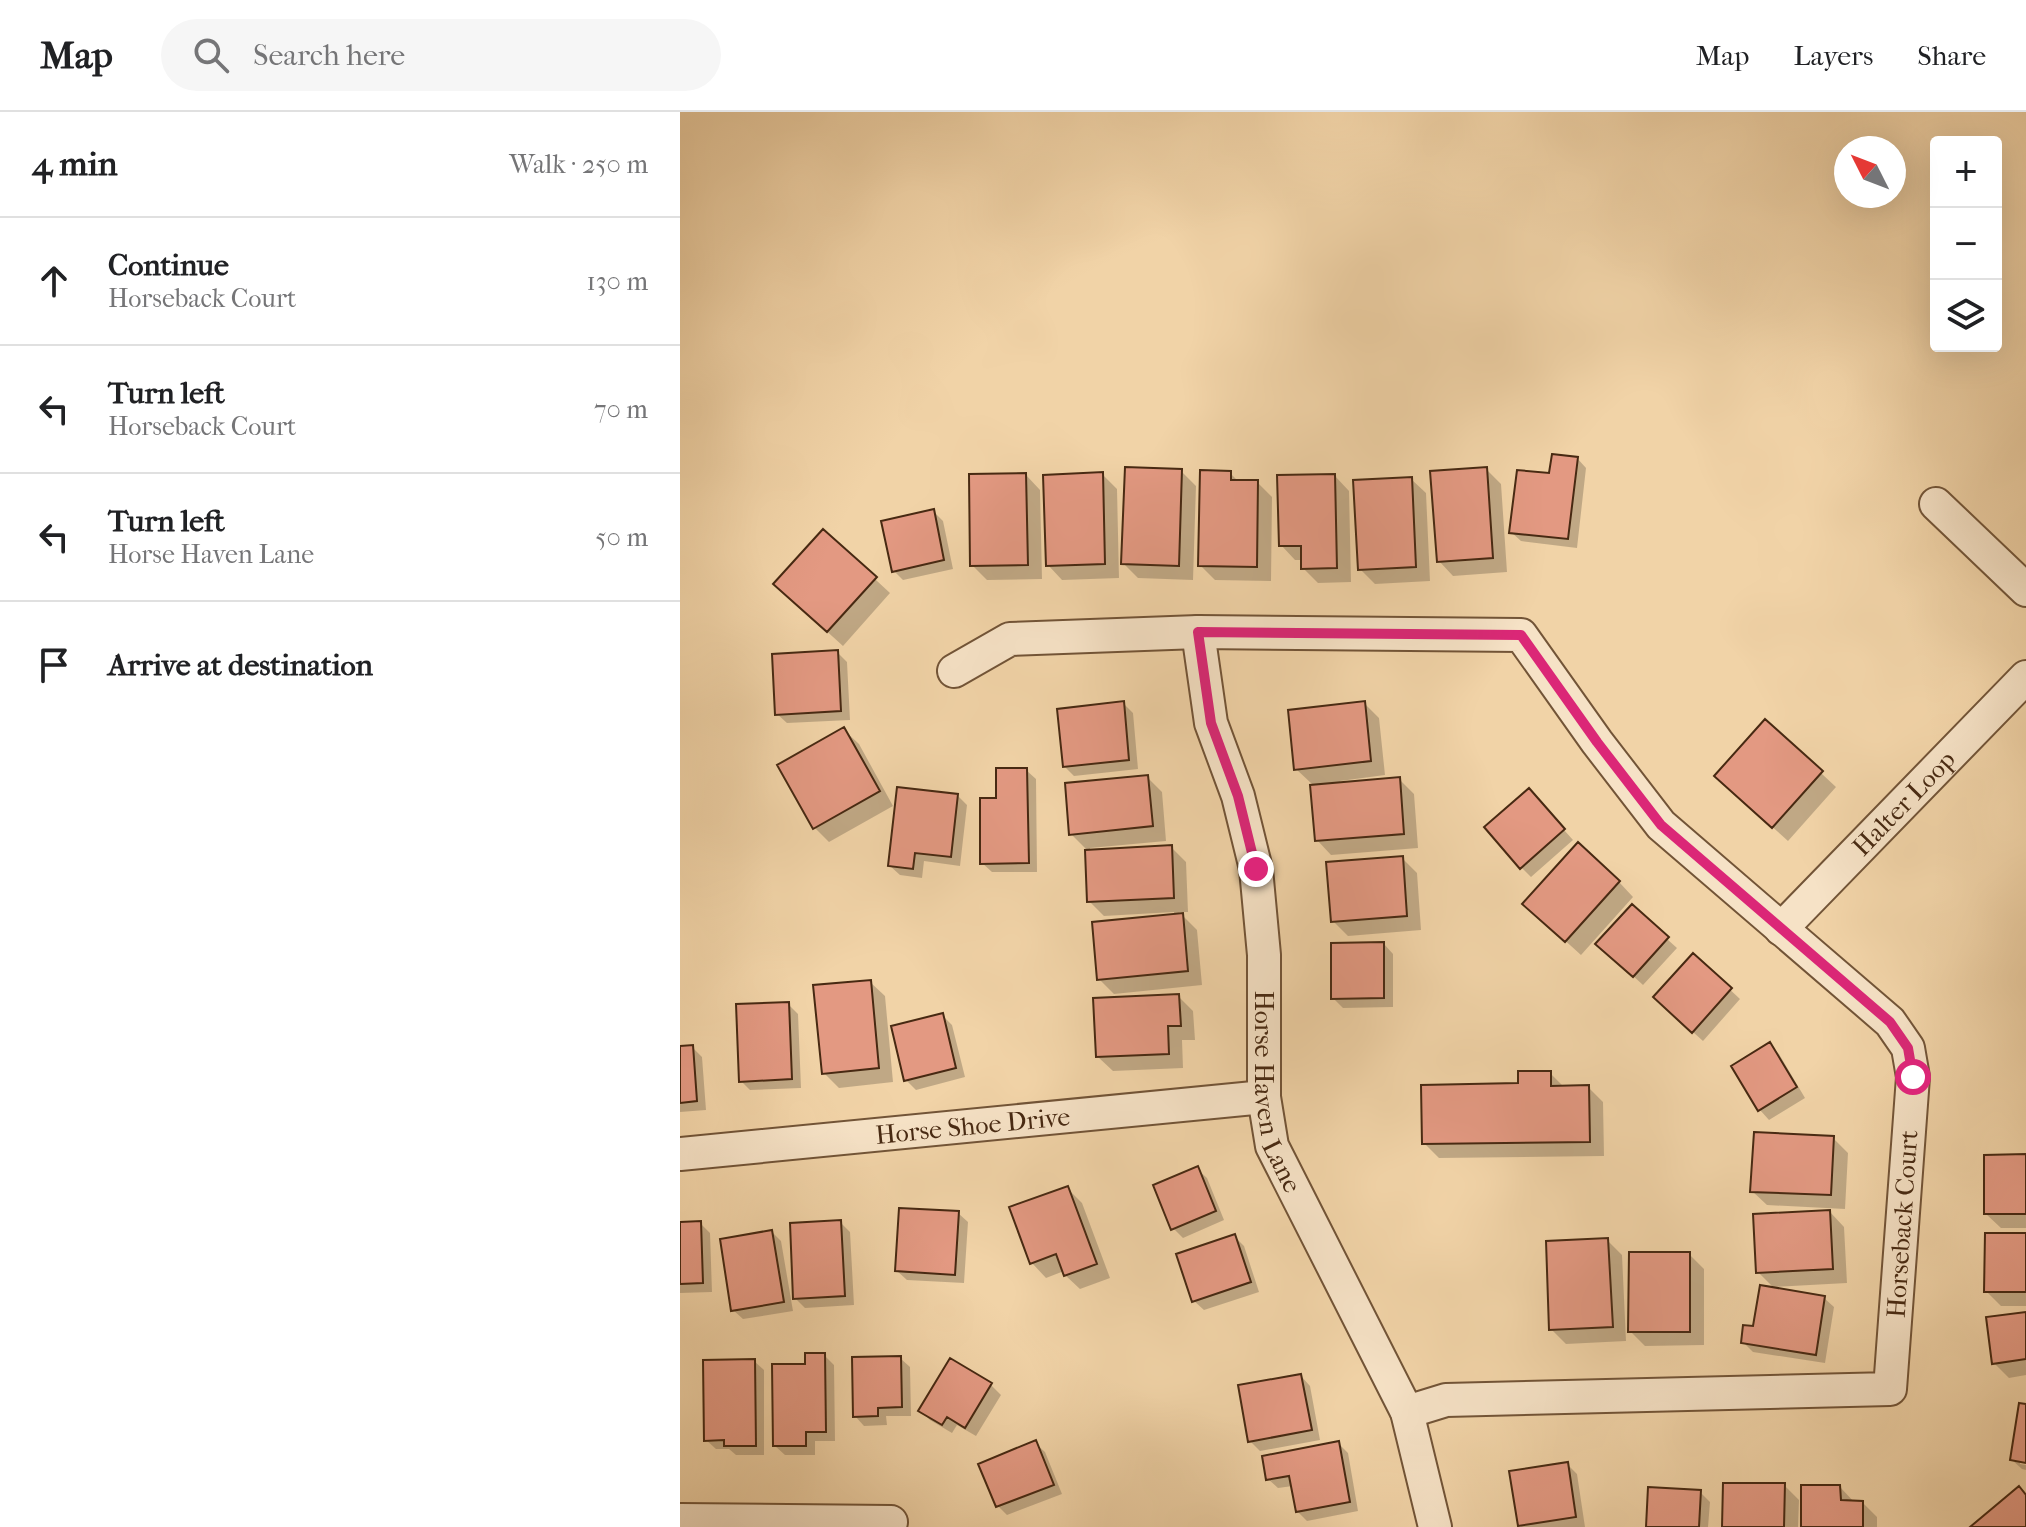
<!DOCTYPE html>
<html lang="en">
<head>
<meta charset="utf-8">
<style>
  :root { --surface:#fff; --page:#f6f6f6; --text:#202124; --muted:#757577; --line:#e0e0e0 }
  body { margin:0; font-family:"IM FELL French Canon",serif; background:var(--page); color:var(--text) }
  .controls { position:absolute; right:24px; top:24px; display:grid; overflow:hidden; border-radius:8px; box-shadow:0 8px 32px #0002 }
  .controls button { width:72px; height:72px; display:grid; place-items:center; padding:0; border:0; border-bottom:2px solid var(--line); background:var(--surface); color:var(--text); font:40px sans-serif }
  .compass { position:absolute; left:1154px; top:24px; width:72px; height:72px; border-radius:50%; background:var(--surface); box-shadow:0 8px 32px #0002; rotate:312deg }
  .stop { position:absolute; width:24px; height:24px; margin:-18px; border:6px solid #db2777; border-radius:50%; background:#fff }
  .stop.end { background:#db2777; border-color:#fff; box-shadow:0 2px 8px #0008 }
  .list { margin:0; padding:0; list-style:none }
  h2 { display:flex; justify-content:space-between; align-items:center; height:104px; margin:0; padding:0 32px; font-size:34px }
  h2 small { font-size:26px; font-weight:400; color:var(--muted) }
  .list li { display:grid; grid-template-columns:52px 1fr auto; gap:24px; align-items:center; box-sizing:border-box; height:128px; padding:0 32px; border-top:2px solid var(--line) }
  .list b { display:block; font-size:30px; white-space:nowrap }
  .list p { margin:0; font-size:26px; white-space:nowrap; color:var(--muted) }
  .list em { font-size:26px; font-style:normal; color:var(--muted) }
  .icon { flex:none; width:44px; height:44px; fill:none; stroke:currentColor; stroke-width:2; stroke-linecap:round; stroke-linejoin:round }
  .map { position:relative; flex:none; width:1346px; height:1415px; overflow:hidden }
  header { display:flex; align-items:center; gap:48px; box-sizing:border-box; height:112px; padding:0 40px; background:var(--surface); border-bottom:2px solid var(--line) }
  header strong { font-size:38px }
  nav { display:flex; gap:44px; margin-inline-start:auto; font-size:28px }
  .search { width:560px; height:72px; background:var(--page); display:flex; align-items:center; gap:20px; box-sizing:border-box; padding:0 28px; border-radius:44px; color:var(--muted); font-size:30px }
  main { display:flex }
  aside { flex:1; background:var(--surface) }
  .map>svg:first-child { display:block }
</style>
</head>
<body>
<header>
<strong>Map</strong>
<div class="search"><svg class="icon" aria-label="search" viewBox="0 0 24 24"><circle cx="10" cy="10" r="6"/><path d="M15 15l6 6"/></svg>Search here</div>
<nav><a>Map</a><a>Layers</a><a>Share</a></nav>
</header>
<main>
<aside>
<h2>4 min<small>Walk · 250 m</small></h2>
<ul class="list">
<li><svg class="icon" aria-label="ahead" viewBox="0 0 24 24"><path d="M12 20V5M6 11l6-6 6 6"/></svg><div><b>Continue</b><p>Horseback Court</p></div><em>130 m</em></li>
<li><svg class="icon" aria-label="left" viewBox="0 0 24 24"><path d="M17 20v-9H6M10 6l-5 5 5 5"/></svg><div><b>Turn left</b><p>Horseback Court</p></div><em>70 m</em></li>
<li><svg class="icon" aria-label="left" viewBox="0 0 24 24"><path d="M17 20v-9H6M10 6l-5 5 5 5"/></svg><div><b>Turn left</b><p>Horse Haven Lane</p></div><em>50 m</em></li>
<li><svg class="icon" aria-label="arrive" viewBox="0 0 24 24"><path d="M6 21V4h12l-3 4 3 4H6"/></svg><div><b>Arrive at destination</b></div></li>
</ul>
</aside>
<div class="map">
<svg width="1346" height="1415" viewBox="0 0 1346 1415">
  <rect width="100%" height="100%" fill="#f1d3a7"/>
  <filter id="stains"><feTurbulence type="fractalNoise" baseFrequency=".0025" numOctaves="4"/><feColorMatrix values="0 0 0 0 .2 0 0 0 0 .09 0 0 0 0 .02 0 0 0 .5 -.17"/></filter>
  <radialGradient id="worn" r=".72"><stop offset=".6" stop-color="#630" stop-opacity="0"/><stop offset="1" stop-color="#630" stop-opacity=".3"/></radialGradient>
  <path fill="#0003" d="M897,346L906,356L897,436L841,429L831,420L871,363Z
    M806,357L821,372L827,460L773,464L759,449Z
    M501,359L516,374L513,468L458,466L443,451Z
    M550,361L559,370H577L592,385L591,469L535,468L520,453Z
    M422,362L437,377L439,466L382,468L368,453Z
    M346,363L360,378L362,467L307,468L292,453Z
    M655,364L669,379L671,470L638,471L623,456V448H615L601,433Z
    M731,367L746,381L750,469L695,472L680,457Z
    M253,399L263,409L273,457L223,468L214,459Z
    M143,419L210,481L163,534L110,486Z
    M157,540L167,550L170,608L107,611L97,602Z
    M443,591L453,601L458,657L394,664L384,654Z
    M684,591L699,606L705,663L660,669L661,672L719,667L734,682L738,736L651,743L637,728L632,672L616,657Z
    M1086,610L1156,675L1108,729L1052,679Z
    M164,618L179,632L213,694L149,730L135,716Z
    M346,658L356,667L357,760H312L302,751L318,688Z
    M467,665L482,680L486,729L410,736L411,740L491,735L506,750L508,800H499L517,818L522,873L434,882L419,867L494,804V800L424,804L409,789L407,738L391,722Z
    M277,683L287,693L280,754L244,749L242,766L220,763L210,754Z
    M858,689L893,728L851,765L841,755Z
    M722,746L737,761L741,818L668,824L653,809Z
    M939,770L953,785L901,843L860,806Z
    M987,827L997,836L963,873L928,841Z
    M704,832L713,842V895L663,896L653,886Z
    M1013,843L1060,887L1023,929L985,895Z
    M190,870L205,884L213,970L159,976L144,961Z
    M498,884L513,899L515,928H502L503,956L433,959L418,945Z
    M108,892L118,902L121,976L70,978L61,969Z
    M262,903L272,913L285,965L236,978L226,968Z
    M1090,933L1099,942L1125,986L1089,1008L1080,998L1053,955Z
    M12,935L22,945L26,998L0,1000V936Z
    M870,961L885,976L908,975L923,990L924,1044L759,1046L744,1031Z
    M1153,1026L1168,1041L1165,1097L1087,1093L1072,1079Z
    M1346,1044V1116H1321L1306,1102Z
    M517,1057L527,1066L544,1108L503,1126L493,1116Z
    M387,1076L402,1091L430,1166L400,1177L385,1163L384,1159L366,1166L352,1151Z
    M1150,1100L1164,1115L1167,1171L1093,1175L1078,1160Z
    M278,1101L288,1110L284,1171L227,1168L217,1159Z
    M160,1110L170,1120L174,1193L125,1196L115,1186Z
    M20,1111L30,1121L32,1180L0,1181V1112Z
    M92,1120L101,1129L113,1199L63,1207L53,1198Z
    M1346,1123V1194H1321L1306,1179Z
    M555,1125L564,1134L579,1180L524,1198L514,1189Z
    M927,1128L942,1143L946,1229L886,1232L871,1217Z
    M1009,1142L1024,1157V1233L965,1234L950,1219Z
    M1144,1186L1154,1195L1145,1251L1073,1240L1063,1230Z
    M1346,1202V1263L1329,1266L1314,1251Z
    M144,1243L154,1253L155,1329H135V1343H105L95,1334L127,1254Z
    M220,1246L230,1255L231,1304H206L207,1313L184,1314L175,1304Z
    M74,1249L84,1258V1343H56L49,1337H36L26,1328Z
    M271,1249L311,1273L321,1283L296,1324L277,1313L272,1321L250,1308L241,1299Z
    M621,1264L630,1274L640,1328L580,1339L570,1329Z
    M1346,1294V1349L1340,1348V1352L1346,1353V1358L1342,1357L1332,1348Z
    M355,1331L365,1340L382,1382L327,1403L317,1393Z
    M659,1332L668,1341L678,1399L627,1409L617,1399L613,1374L598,1376L588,1367Z
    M887,1352L897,1362L905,1415H841L840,1413Z
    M1104,1373L1119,1388L1118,1415H1044Z
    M1160,1375L1175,1391H1183L1197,1405V1415H1123Z
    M1020,1380L1030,1390L1028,1415H968Z"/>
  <path fill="#e39982" stroke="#472912" stroke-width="2" d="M872,342L898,345L888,427L829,421L837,358L869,361Z
    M445,355L502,357L499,454L441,452Z
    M807,355L813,446L757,450L750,359Z
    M520,358L551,359V368H578L577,455L518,454Z
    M423,360L425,452L366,454L363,363Z
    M346,361L348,453L290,454L289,362Z
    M655,362L657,456L621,457V434H599L597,363Z
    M732,365L736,455L678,458L673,368Z
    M254,397L264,448L212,460L201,409Z
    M143,417L197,465L147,520L93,472Z
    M158,538L161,599L95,603L92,542Z
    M444,589L449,648L383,655L377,597Z
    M685,589L691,649L614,658L608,598Z
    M1085,607L1143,659L1092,716L1034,664Z
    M164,615L200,679L133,717L97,653Z
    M316,656H347L349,751L300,752V686H316Z
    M468,663L473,714L389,723L385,671Z
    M720,665L724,722L635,729L630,673Z
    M217,675L278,682L271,745L235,741L233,757L208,754Z
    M849,676L885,717L840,757L804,715Z
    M898,730L940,769L885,830L842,792Z
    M492,733L494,786L407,790L405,738Z
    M723,744L727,804L651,810L646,750Z
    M952,792L989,825L953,865L915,832Z
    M503,801L508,859L417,868L412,810Z
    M704,830V886L651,887V831Z
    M1013,841L1052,876L1012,921L973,885Z
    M191,868L199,956L142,962L133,873Z
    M499,882L501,914H488L489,942L416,945L413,886Z
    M109,890L112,967L59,970L56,892Z
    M263,901L276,956L224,969L211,914Z
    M1090,930L1117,975L1078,999L1051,954Z
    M13,933L17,989L0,991V934Z
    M838,959H871V974L909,973L910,1030L742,1032L741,973L838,971Z
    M1074,1020L1154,1024L1151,1083L1070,1080Z
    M1346,1042V1102H1304V1043Z
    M518,1054L536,1099L491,1118L473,1073Z
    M388,1074L417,1152L384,1164L376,1142L350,1152L329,1095Z
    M219,1096L279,1099L275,1163L215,1159Z
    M1150,1098L1153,1157L1076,1161L1073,1102Z
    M161,1108L165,1184L113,1187L110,1111Z
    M21,1109L23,1171L0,1172V1110Z
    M92,1118L104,1190L51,1199L40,1127Z
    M1305,1121H1346V1180H1304Z
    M555,1122L571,1170L512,1190L496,1142Z
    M928,1126L933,1215L869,1218L866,1129Z
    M949,1140H1010V1220H948Z
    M1080,1173L1145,1184L1136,1243L1061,1231L1063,1213L1073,1214Z
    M1346,1200V1247L1312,1252L1306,1205Z
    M125,1241H145L146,1320H126V1334H93L92,1252H125Z
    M221,1244L222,1295L198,1296V1304L173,1305L172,1245Z
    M270,1246L312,1271L285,1316L267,1305L262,1313L238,1299Z
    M75,1247L76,1334H44V1328L24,1329L23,1248Z
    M621,1262L632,1318L568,1330L558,1273Z
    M1339,1291L1346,1292V1351L1330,1348Z
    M356,1328L374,1373L316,1395L298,1352Z
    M659,1329L670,1390L616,1400L609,1364L586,1368L582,1344Z
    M888,1350L896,1405L838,1414L829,1359Z
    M1043,1371H1105L1104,1415H1042Z
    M1121,1373H1160L1161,1388L1183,1389V1415H1121Z
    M1339,1374L1346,1383V1415H1290Z
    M968,1375L1021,1378L1019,1415H966Z"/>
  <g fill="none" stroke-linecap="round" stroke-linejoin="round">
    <defs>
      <g id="minor">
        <path d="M1256,392L1346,478"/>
        <path id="s1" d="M518,520L531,611L558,684L576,757L584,843V985L592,1034L727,1300L755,1415"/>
        <path d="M274,559L330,527L518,520L841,523L917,630L981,713L1210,910L1228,936L1233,965L1210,1277L766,1288L727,1300"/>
        <path id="s2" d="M1101,817L1346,565"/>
        <path id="s3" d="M0,1042L584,985"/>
        <path d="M0,1408L211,1410"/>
      </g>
    </defs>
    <use href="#minor" stroke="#725437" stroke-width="36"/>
    <use href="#minor" stroke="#f6e2c6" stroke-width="32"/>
  </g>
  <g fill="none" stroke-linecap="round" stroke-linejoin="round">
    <path stroke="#db2777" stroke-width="10" d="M576,757L558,684L531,611L518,520L841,523L917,630L981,713L1210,910L1228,936L1233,965"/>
  </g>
  <g text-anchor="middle" stroke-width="7" stroke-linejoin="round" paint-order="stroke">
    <g font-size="26" fill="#472912" stroke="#f6e2c6">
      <text dy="9" stroke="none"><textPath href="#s2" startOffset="176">Halter Loop</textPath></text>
      <text dy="9" stroke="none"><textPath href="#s1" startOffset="470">Horse Haven Lane</textPath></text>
      <text dy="9" stroke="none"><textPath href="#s3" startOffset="294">Horse Shoe Drive</textPath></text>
      <text transform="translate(1222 1112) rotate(-86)" y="9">Horseback Court</text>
    </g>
  </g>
  <rect width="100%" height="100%" filter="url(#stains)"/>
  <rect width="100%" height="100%" fill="url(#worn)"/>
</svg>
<div class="controls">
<button>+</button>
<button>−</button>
<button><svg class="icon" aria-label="layers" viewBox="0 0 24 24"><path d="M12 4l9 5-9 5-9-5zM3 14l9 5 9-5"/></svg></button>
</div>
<svg class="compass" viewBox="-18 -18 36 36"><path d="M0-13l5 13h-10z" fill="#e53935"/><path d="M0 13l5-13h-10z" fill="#757577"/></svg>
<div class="stop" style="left:1233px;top:965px"></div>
<div class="stop end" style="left:576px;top:757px"></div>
</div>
</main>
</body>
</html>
